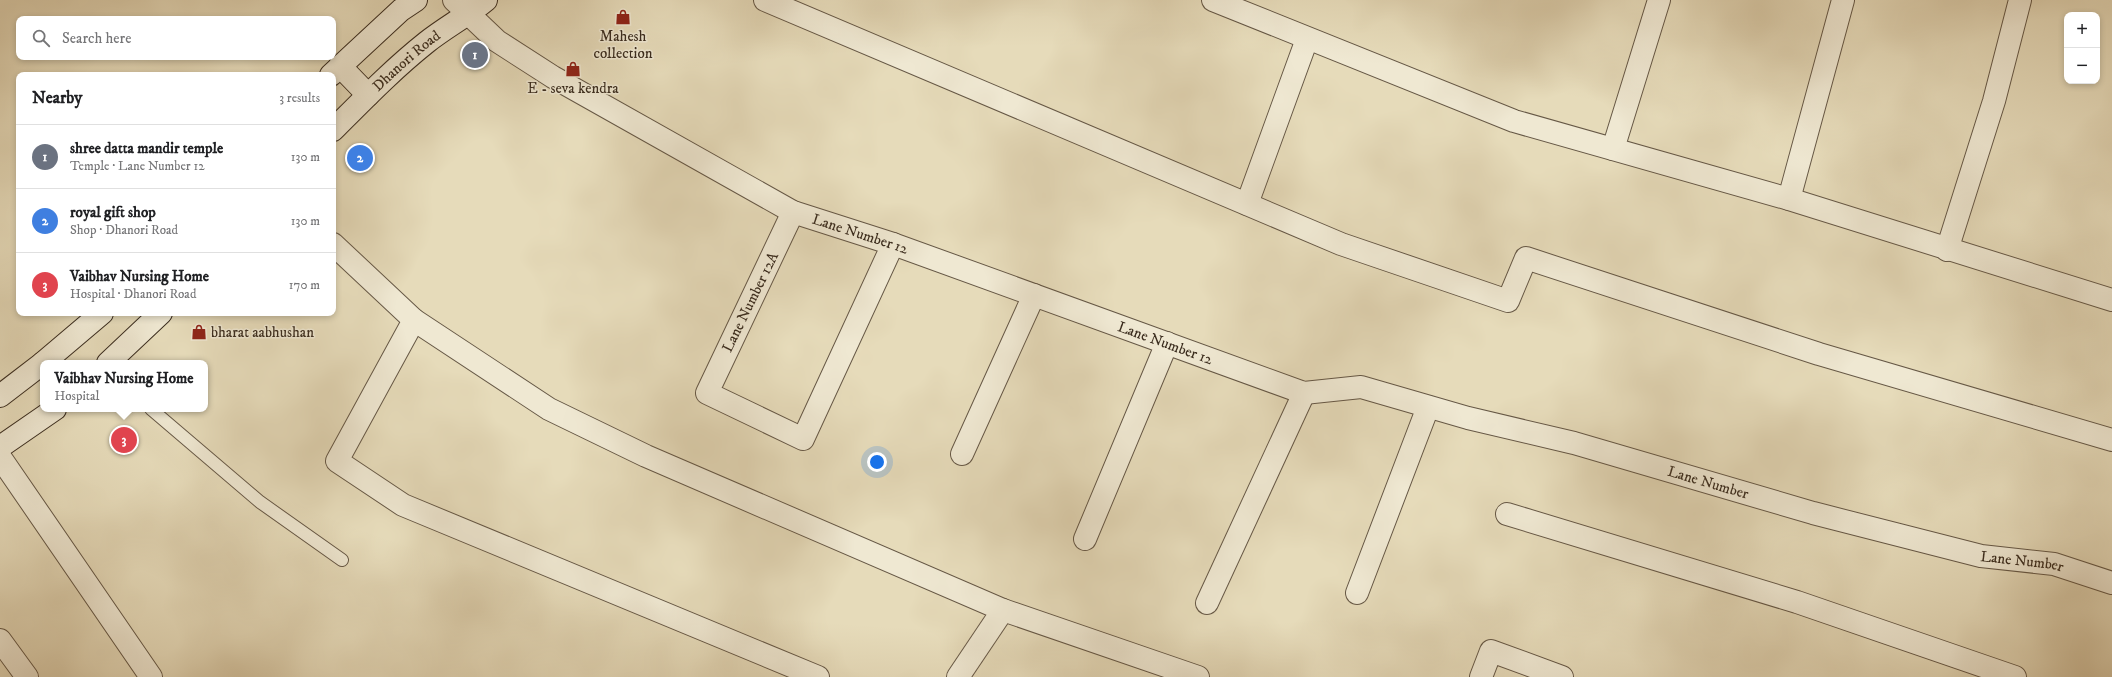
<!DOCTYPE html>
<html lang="en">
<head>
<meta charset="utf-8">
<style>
  :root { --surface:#fff; --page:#f6f6f6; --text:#202124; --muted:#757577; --line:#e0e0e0; --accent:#8f2418 }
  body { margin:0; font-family:"IM FELL DW Pica",serif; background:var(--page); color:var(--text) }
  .controls { position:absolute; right:12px; top:12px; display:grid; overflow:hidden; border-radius:8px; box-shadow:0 2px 6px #0003 }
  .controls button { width:36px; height:36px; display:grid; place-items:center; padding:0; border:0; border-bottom:1px solid var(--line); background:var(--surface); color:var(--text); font:20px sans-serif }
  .you { position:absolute; left:877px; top:462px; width:14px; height:14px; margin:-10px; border:3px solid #fff; border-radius:50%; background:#1a73e8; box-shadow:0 0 0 6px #1a73e833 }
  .badge { display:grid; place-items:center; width:26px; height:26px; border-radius:50%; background:var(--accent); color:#fff; font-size:13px; font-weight:700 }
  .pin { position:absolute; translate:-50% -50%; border:2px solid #fff; box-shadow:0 1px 4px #0006 }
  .popup { position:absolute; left:40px; top:360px; width:168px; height:52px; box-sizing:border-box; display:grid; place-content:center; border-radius:8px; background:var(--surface); filter:drop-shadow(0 1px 3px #0005); font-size:13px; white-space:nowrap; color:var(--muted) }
  .popup b { font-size:15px; color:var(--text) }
  .popup::after { content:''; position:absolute; left:50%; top:100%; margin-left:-8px; border:8px solid transparent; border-top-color:var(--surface) }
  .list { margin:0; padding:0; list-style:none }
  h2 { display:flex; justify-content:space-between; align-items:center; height:52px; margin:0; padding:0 16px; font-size:17px }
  h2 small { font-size:13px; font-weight:400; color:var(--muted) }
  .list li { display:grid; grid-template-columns:26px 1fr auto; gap:12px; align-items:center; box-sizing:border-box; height:64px; padding:0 16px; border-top:1px solid var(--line) }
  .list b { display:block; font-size:15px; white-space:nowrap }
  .list p { margin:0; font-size:13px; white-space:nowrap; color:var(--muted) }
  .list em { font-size:13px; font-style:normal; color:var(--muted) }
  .icon { flex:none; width:22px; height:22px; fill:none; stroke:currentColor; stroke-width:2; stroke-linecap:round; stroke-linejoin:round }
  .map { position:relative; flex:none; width:2112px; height:677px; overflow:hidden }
  .search { position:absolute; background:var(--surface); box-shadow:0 2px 6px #0003; left:16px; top:16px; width:320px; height:44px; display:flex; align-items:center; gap:10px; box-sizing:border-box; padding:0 14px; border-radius:8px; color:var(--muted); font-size:15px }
  .panel { position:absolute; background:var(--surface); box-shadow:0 2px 6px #0003; left:16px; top:72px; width:320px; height:244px; border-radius:8px }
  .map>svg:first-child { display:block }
</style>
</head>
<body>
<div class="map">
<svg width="2112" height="677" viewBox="0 0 2112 677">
  <rect width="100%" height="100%" fill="#e6dbba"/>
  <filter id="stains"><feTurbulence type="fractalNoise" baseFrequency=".005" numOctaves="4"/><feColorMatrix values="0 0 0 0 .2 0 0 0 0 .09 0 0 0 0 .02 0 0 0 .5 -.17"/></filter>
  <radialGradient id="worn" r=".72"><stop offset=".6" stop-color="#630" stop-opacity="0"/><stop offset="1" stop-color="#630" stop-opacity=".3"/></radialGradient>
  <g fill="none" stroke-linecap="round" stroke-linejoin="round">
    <defs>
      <path id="lane" d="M151,409L260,502L342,560"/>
      <g id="street">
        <path id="s1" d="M454,0L497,41L553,77L793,212L893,244L1304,393L1361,387L1468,418L1574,443L1813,513L1981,556L2054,564L2112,583"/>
        <path d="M765,0L1341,244L1508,301L1526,258L1819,354L2112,440"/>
        <path d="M1213,0L1514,121L1789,199L2112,300"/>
        <path d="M1613,149L1659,0"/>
        <path d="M1789,199L1843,0"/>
        <path d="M1247,204L1307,39"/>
        <path d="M793,212L707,393L803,439L893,244"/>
        <path d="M333,244L414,320L337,461L403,505L818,677"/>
        <path d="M1947,250L1994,101L2020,0"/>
        <path d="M414,320L549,409L646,456L1003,610L1198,677"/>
        <path d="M962,454L1034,295"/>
        <path d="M0,457L151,677"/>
        <path d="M1507,514L1797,602L2015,677"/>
        <path d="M1085,539L1167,343"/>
        <path d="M1357,593L1428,407"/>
        <path d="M1207,603L1304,393"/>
        <path d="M0,640L27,677"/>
        <path d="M958,677L1003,610"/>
        <path d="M1481,677L1491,651L1562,677"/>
      </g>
      <g id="secondary">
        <path d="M340,66L368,95"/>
        <path d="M331,75L401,10L416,0"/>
        <path id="s2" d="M333,130C363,100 393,69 427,42C446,27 467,16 486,0"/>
        <path d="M43,363L102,313"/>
        <path d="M108,363L161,313"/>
        <path d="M0,396L43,363"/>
        <path d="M0,447L55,409"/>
      </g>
    </defs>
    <use href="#lane" stroke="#665846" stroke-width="14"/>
    <use href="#street" stroke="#665846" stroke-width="24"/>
    <use href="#secondary" stroke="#3b2d1f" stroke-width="24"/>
    <use href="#lane" stroke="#efe8d2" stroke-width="12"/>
    <use href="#street" stroke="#efe8d2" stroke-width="22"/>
    <use href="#secondary" stroke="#efe8d2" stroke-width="22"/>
  </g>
  <defs>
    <symbol id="shop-bare" viewBox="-9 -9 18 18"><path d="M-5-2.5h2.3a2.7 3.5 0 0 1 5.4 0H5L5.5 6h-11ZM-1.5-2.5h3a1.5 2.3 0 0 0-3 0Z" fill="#8f2418" stroke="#efe8d2" stroke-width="2.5" paint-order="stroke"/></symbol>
  </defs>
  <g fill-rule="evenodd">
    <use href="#shop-bare" x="612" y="6" width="22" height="22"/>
    <use href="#shop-bare" x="562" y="58" width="22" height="22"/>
    <use href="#shop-bare" x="188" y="321" width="22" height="22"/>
  </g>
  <g text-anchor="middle" stroke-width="3" stroke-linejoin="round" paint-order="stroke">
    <g font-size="15" fill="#3b2d1f" stroke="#efe8d2">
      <text x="623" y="41">Mahesh<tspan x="623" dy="17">collection</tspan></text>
      <text x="573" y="93">E - seva kendra</text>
      <text x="211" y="337" text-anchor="start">bharat aabhushan</text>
    </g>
    <g font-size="15" fill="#3b2d1f" stroke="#efe8d2">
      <text dy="5" stroke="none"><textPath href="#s2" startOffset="101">Dhanori Road</textPath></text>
      <text dy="5" stroke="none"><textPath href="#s1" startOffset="472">Lane Number 12</textPath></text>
      <text transform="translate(750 302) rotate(-64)" y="5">Lane Number 12A</text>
      <text dy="5" stroke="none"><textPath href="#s1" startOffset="796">Lane Number 12</textPath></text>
      <text dy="5" stroke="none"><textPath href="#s1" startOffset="1361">Lane Number</textPath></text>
      <text dy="5" stroke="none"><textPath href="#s1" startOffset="1685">Lane Number</textPath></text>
    </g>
  </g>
  <rect width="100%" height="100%" filter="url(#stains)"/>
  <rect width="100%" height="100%" fill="url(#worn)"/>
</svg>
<div class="controls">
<button>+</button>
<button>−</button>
</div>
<div class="you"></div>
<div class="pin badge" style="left:475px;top:55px;background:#6b7280">1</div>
<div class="pin badge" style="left:360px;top:158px;background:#3f7fe0">2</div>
<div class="pin badge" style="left:124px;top:440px;background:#e0444e">3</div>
<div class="popup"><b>Vaibhav Nursing Home</b>Hospital</div>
<div class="search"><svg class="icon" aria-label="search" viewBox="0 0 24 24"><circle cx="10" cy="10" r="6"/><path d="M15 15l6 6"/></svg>Search here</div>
<section class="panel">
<h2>Nearby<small>3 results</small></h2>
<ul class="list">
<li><span class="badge" style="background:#6b7280">1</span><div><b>shree datta mandir temple</b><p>Temple · Lane Number 12</p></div><em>130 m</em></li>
<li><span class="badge" style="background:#3f7fe0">2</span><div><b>royal gift shop</b><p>Shop · Dhanori Road</p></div><em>130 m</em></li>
<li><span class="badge" style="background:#e0444e">3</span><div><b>Vaibhav Nursing Home</b><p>Hospital · Dhanori Road</p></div><em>170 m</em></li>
</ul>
</section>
</div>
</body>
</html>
